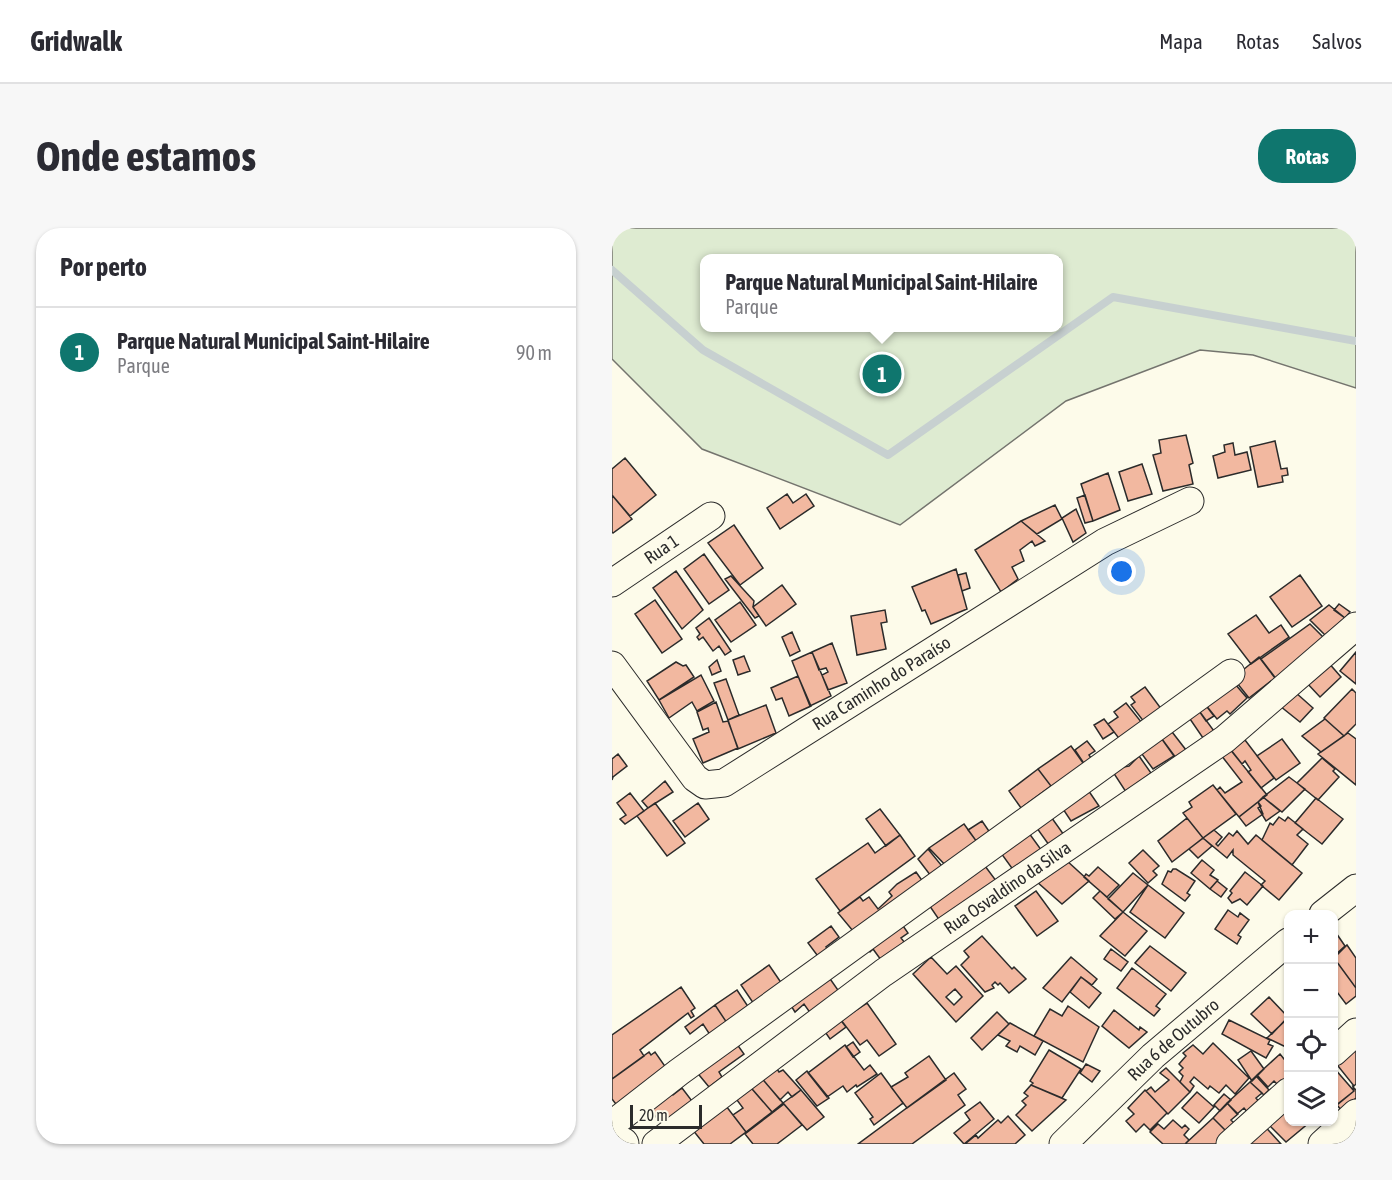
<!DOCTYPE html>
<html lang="pt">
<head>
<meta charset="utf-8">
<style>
  :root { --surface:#fff; --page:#f7f7f7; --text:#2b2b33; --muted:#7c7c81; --line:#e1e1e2; --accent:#0f766e }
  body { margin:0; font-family:"Asap Condensed",sans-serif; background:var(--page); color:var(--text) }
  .controls { position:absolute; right:18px; bottom:18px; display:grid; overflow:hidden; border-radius:12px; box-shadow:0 2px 4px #0004 }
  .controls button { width:54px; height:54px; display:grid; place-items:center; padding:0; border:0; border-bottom:2px solid var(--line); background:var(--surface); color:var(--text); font:30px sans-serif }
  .scale { position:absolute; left:18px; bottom:15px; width:72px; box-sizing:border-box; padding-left:6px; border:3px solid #2b2b2b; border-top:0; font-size:16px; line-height:21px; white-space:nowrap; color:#2b2b2b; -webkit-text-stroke:4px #fdfbea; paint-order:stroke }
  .you { position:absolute; left:510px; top:344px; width:21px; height:21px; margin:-15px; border:4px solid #fff; border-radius:50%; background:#1a73e8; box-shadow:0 0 0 9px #1a73e833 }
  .badge { display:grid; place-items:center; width:39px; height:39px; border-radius:50%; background:var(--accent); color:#fff; font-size:20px; font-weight:700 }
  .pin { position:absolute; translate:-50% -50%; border:3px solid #fff; box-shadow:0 2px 6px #0006 }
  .popup { position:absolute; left:88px; top:26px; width:363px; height:78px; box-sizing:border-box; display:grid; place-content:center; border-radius:12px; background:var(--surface); filter:drop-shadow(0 2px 4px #0005); font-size:20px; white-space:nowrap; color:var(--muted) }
  .popup b { font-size:22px; color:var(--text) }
  .popup::after { content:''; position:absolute; left:50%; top:100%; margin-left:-12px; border:12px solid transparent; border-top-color:var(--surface) }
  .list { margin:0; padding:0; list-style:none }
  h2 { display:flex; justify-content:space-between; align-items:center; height:78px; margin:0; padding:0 24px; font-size:26px }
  h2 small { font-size:20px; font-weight:400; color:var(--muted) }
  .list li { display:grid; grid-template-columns:39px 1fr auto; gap:18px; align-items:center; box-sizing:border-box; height:90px; padding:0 24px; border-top:2px solid var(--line) }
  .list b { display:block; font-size:22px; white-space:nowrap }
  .list p { margin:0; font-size:20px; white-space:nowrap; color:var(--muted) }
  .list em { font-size:20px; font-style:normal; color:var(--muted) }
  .icon { flex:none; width:33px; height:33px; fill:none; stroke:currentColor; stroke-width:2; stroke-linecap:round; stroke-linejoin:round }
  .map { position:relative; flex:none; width:744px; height:916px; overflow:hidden; border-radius:24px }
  header { display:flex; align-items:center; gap:36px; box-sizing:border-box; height:84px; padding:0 30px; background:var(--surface); border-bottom:2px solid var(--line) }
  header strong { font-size:28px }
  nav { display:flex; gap:33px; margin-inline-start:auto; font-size:21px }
  .intro { display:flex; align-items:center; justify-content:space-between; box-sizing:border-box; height:144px; padding:0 36px }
  h1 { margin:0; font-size:42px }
  .button { padding:15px 27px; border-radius:24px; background:var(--accent); color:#fff; font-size:21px; font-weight:700 }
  main { display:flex; gap:36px; padding:0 36px }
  aside { flex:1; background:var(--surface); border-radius:24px; box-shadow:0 2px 4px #0004 }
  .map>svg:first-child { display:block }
</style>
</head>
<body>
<header>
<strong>Gridwalk</strong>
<nav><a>Mapa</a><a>Rotas</a><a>Salvos</a></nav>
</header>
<div class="intro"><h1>Onde estamos</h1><a class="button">Rotas</a></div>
<main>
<aside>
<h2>Por perto<small></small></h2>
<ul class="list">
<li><span class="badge">1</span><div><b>Parque Natural Municipal Saint-Hilaire</b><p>Parque</p></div><em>90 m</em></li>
</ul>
</aside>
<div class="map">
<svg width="744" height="916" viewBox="0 0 744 916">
  <rect width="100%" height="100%" fill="#fdfbea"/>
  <path fill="#deebd1" stroke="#74746e" stroke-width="1.5" fill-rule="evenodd" d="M0,0H744V160L641,127L588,122L454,173L288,297L90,221L0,131ZM93,30H447V100H93Z"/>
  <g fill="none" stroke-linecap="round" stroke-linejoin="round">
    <path stroke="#c7d0d0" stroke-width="8" d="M0,42L91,122L276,227L501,69L744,113"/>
  </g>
  <path fill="#f2b8a0" stroke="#2b2b2b" stroke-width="1.5" fill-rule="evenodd" d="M574,207L581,235L577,237L581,256L551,263L541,227L549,225L547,212Z
    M663,213L669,241L675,240L676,247L670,248L671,254L646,259L638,219Z
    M621,215L623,227L635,224L639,242L606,250L601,228L613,224L612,217Z
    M13,230L44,267L18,288L0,267V241Z
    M530,236L540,266L516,273L507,244Z
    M496,245L508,282L481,293L469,256Z
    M175,266L181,275L194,266L202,278L168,301L155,280Z
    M0,267L20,291L1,305L0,304Z
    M473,267L481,293L473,295L465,270Z
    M443,277L450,291L425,306L409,293Z
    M464,281L474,305L461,314L450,290Z
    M409,293L433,313L423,318L420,313L408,322L412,333L400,339L406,351L389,364L363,322Z
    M122,297L151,340L128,357L96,315Z
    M92,326L117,362L97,376L72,341Z
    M344,341L355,381L319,396L313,382L310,383L300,359Z
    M64,343L91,382L70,401L41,360Z
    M354,345L358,360L350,363L346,347Z
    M688,347L710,378L680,399L658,369Z
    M119,348L142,373L141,379L147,388L143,390L113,351Z
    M170,357L184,376L154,398L141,379Z
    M43,372L70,411L50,425L23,386Z
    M128,374L144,397L119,414L103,392Z
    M727,376L738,384L733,390L722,382Z
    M717,377L733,390L713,407L698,392Z
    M273,382L275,394L269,395L274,421L245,427L239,388Z
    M644,387L657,405L669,397L677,409L639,436L616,406Z
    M97,390L119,423L113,427L107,418L101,423L91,409L87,412L85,409L88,406L84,400Z
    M698,396L714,412L665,452L649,431Z
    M180,404L188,423L178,428L170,409Z
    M220,415L235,455L216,462L210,447L216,444L214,440L207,442L200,424Z
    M200,424L219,468L198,478L180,433Z
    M744,424V456L728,443Z
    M132,428L138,443L126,447L121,432Z
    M647,429L663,450L637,470L621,450Z
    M105,432L109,443L100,447L97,439Z
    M715,433L729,449L708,469L694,454Z
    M64,434L71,438L74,437L82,449L47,472L35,453Z
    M89,447L102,473L85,483L80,474L57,490L47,472Z
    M186,448L199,478L177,488L170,470L164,472L159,460Z
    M617,449L635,470L618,486L615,483L605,491L589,471Z
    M114,451L127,487L116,492L102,455Z
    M533,459L553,486L536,499L519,477L523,474L519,469Z
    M740,461L744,465V496L732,508L712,490Z
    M683,464L701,480L688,494L668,478Z
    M104,474L111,494L116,493L126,520L91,535L81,511L97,504L96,500L91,502L85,484Z
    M514,475L534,500L512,517L496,496L506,489L502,484Z
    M592,475L602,488L594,493L585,480Z
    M154,477L164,505L126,521L116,492Z
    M585,480L602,503L591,510L578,491Z
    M492,491L502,504L491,511L482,497Z
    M713,491L732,508L709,524L690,508Z
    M557,500L574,522L564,530L547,507Z
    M736,505L744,511V557L706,526Z
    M547,507L562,528L541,541L527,522Z
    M670,511L688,535L664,552L645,528Z
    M633,512L662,550L649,560L636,544L639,542L633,533L630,536L619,522Z
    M475,513L483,523L477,527L484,538L477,543L463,522Z
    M459,518L476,542L445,566L426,541Z
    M617,520L655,567L627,589L605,562L608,559L613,565L630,554L609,527Z
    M6,526L15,538L1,549L0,552V531Z
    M527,528L539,545L514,564L499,541L508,534L512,539L517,538Z
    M710,530L723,541L721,543L727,549L706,572L685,555Z
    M426,541L439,558L409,580L397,563Z
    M677,549L693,561L670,584L651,569Z
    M53,553L61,564L36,580L30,573Z
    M601,557L624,586L591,610L571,585L580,579L577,574Z
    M474,559L487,578L459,593L449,578Z
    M18,565L32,583L13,596L8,591L14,587L5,575Z
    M651,569L668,583L654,593L646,580L649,578L646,574Z
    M704,570L731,591L710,616L683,595Z
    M646,574L651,586L634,598L627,589Z
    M43,575L73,615L55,628L25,588Z
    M86,575L97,591L73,609L61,593Z
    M268,581L288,607L274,618L254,591Z
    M437,586L452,607L437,617L422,596Z
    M667,589L673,593L676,589L691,601L685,607L696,616L680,637L650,612L658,595L661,597Z
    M575,590L591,610L560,634L546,613Z
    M370,593L381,609L368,618L356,602Z
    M352,596L370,621L338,642L317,620Z
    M414,601L430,623L402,643L386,621Z
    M602,602L610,609L604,616L606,618L617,605L621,608L625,603L636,616L644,607L690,645L667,672L649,657L653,653L621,627V622L615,630L591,610Z
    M288,607L303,628L228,683L204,651L256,615L263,625Z
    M591,610L600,618L586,630L577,621Z
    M316,621L334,643L322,652L306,631Z
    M531,622L547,638L541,643L545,647L536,655L517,635Z
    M454,632L477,653L450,676L424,653Z
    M590,632L602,642L598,647L606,652L598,661L579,645Z
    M373,638L385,654L330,696L315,674Z
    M486,639L507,657L495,669L472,649L474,646L477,648Z
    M561,641H564L583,653L575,665L578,667L573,673L550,656L556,643L559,644Z
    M304,644L314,658L246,709L226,685L248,669L251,673L257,669L266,681L280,668L277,664L285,656Z
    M633,644L651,658L635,677L628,671L620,675L616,670L620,665L618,663Z
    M521,645L536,657L511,684L496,671Z
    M605,653L615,661L609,669L598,661Z
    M536,657L572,685L553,710L518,684Z
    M424,663L446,693L425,708L403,678Z
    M488,663L511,684L503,691L481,670Z
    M616,682L626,689L628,685L637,692L626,707L629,709L625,716L603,701Z
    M511,684L535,703L513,728L488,708Z
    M287,692L296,705L289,710L293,715L269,732L261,721L258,724L252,717Z
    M219,698L227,709L214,719L221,728L211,735L196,715Z
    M722,702L733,718L722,728Z
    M370,708L400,741L402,739L414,751L397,765L388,755L386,757L383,754L380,757L382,760L373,764L349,737L357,729L352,723Z
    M735,717L744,730V760L722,730Z
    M538,718L574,745L559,763L523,735Z
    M499,721L516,734L509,743L492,731Z
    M319,729L335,746L344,738L371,768L344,794L301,746ZM343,761L350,769L342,777L334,769Z
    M459,729L485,751L480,757L469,749L450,774L431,760Z
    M722,730L744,760V768L734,776L722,760Z
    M157,737L170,756L146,782L129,757Z
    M520,740L554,766L544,778L548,781L542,788L505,760Z
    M214,745L228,765L199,786L192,776L183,784L176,773Z
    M469,749L489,765L477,780L458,764Z
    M69,759L83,780L79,783L82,788L79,790L76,785L28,822L32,828L0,851V807Z
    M125,762L141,786L119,801L103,777Z
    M657,769L676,789L660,806L639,786Z
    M255,775L284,816L267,828L255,812L248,817L229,792Z
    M103,777L119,801L102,813L91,796L78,806L73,799Z
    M456,778L487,799L471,834L422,808L438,781L450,788Z
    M502,782L527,802L528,799L535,804L517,820L490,798Z
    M385,784L397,796L370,822L359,810Z
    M227,790L234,799L218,811L211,801Z
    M676,790V820L655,810Z
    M617,792L658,812L656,816L661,818L654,830L610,806Z
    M398,795L431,813L423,827L408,818L405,824L394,818L398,813L386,807Z
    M122,812L132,826L107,844L110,849L97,859L83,842Z
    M241,814L248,824L241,829L234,819Z
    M601,815L637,850L623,866L614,857L607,865L598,858L596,861L582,849L578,854L582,858L578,864L568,854L571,848L567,844L571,840L567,836L574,828L571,825L581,817L591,826Z
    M233,817L252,842L258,837L265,846L245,859L244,857L235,864L231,858L215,869L196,845Z
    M744,821V856L742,858L722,833Z
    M437,822L469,841L450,870L419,857L421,855L418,853Z
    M639,823L652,841L640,853L626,832Z
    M37,824L39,827L43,824L57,844L7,880L0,871V851Z
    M668,826L676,836V841L673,844L676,849L667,858L662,853L656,859L645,847Z
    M317,828L334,852L295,880L279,859L296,849L293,845Z
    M474,836L488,843L480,854L468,845Z
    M163,838L167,844L171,842L189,862L180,869L176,864L168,872L148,848Z
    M554,840L578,864L556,886L534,863L539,859L543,864L557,852L548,845Z
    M722,840L742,863L723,878L722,876Z
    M195,843L217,870L205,878L184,852Z
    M269,845L291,875L262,897L258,891L261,889L243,865Z
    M342,845L354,861L346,867L353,877L300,916H246Z
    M146,846L171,875L160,884L134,854Z
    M644,848L657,862L652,867L638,854Z
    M134,854L160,884L134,904L121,887L131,880L119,864Z
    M638,854L650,865L644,870L648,875L636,885L632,880L625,886L615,875Z
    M419,857L454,872L420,903L404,887L414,877L410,873L416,868L412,865Z
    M741,859L744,862V870L730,883L725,877L742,863Z
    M70,860L80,873L50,896L35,878L57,861L61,867Z
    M189,862L212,889L195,902L171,875Z
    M533,862L555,885L538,902L532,896L524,904L514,893L522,886L516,880Z
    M585,864L602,879L587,895L570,880Z
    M612,866L619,872L608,883L602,877Z
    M676,869V894H698L674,914L657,897Z
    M111,874L134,904L118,916H92L76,896Z
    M368,874L382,891L352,916L342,905L358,892L353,885Z
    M615,875L626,886L619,892L624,897L616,905L601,890Z
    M172,876L190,897L165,916H141L133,906Z
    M396,888L413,907L403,916H353L364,907L366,910L386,892L389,895Z
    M601,890L622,911L616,916H573Z
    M561,892L570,900L573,897L577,901L572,907L577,912L573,916H551L538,904L546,896L552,901Z
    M648,893L669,916H624Z"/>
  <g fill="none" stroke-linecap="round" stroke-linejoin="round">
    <defs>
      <g id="minor">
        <path id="s1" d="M0,355L99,288"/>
        <path id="s2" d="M0,437L83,550L93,557L112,555L493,314L578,273"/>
        <path d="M711,686L744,660"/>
        <path d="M722,824L744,804"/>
        <path d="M0,896L67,844L619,445"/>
        <path id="s3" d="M44,916L271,745L613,511L744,398"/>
        <path id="s4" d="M451,916L541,828L676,714"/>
        <path d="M618,916L676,864"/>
        <path d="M710,916L744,885"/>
      </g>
      <path id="major" d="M0,912L10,916"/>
    </defs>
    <use href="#minor" stroke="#2b2b2b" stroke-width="29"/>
    <use href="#major" stroke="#2b2b2b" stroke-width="35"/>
    <use href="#minor" stroke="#fdfbea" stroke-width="27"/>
    <use href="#major" stroke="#fdfbea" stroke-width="33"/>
  </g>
  <g text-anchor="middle" stroke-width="4.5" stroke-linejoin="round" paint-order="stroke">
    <g font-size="18" fill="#2b2b2b" stroke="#fdfbea">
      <text dy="6" stroke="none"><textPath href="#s1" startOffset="60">Rua 1</textPath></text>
      <text dy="6" stroke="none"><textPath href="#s2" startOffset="358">Rua Caminho do Paraíso</textPath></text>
      <text dy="6" stroke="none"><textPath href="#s3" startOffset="435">Rua Osvaldino da Silva</textPath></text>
      <text dy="6" stroke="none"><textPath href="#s4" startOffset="152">Rua 6 de Outubro</textPath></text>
    </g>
  </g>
</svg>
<div class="controls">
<button>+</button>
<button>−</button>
<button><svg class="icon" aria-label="locate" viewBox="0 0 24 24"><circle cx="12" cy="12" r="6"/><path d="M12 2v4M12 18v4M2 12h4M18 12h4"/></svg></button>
<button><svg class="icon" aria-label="layers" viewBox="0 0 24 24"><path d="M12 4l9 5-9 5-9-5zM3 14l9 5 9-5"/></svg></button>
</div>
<div class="scale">20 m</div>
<div class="you"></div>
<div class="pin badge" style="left:270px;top:146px">1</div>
<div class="popup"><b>Parque Natural Municipal Saint-Hilaire</b>Parque</div>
</div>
</main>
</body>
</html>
